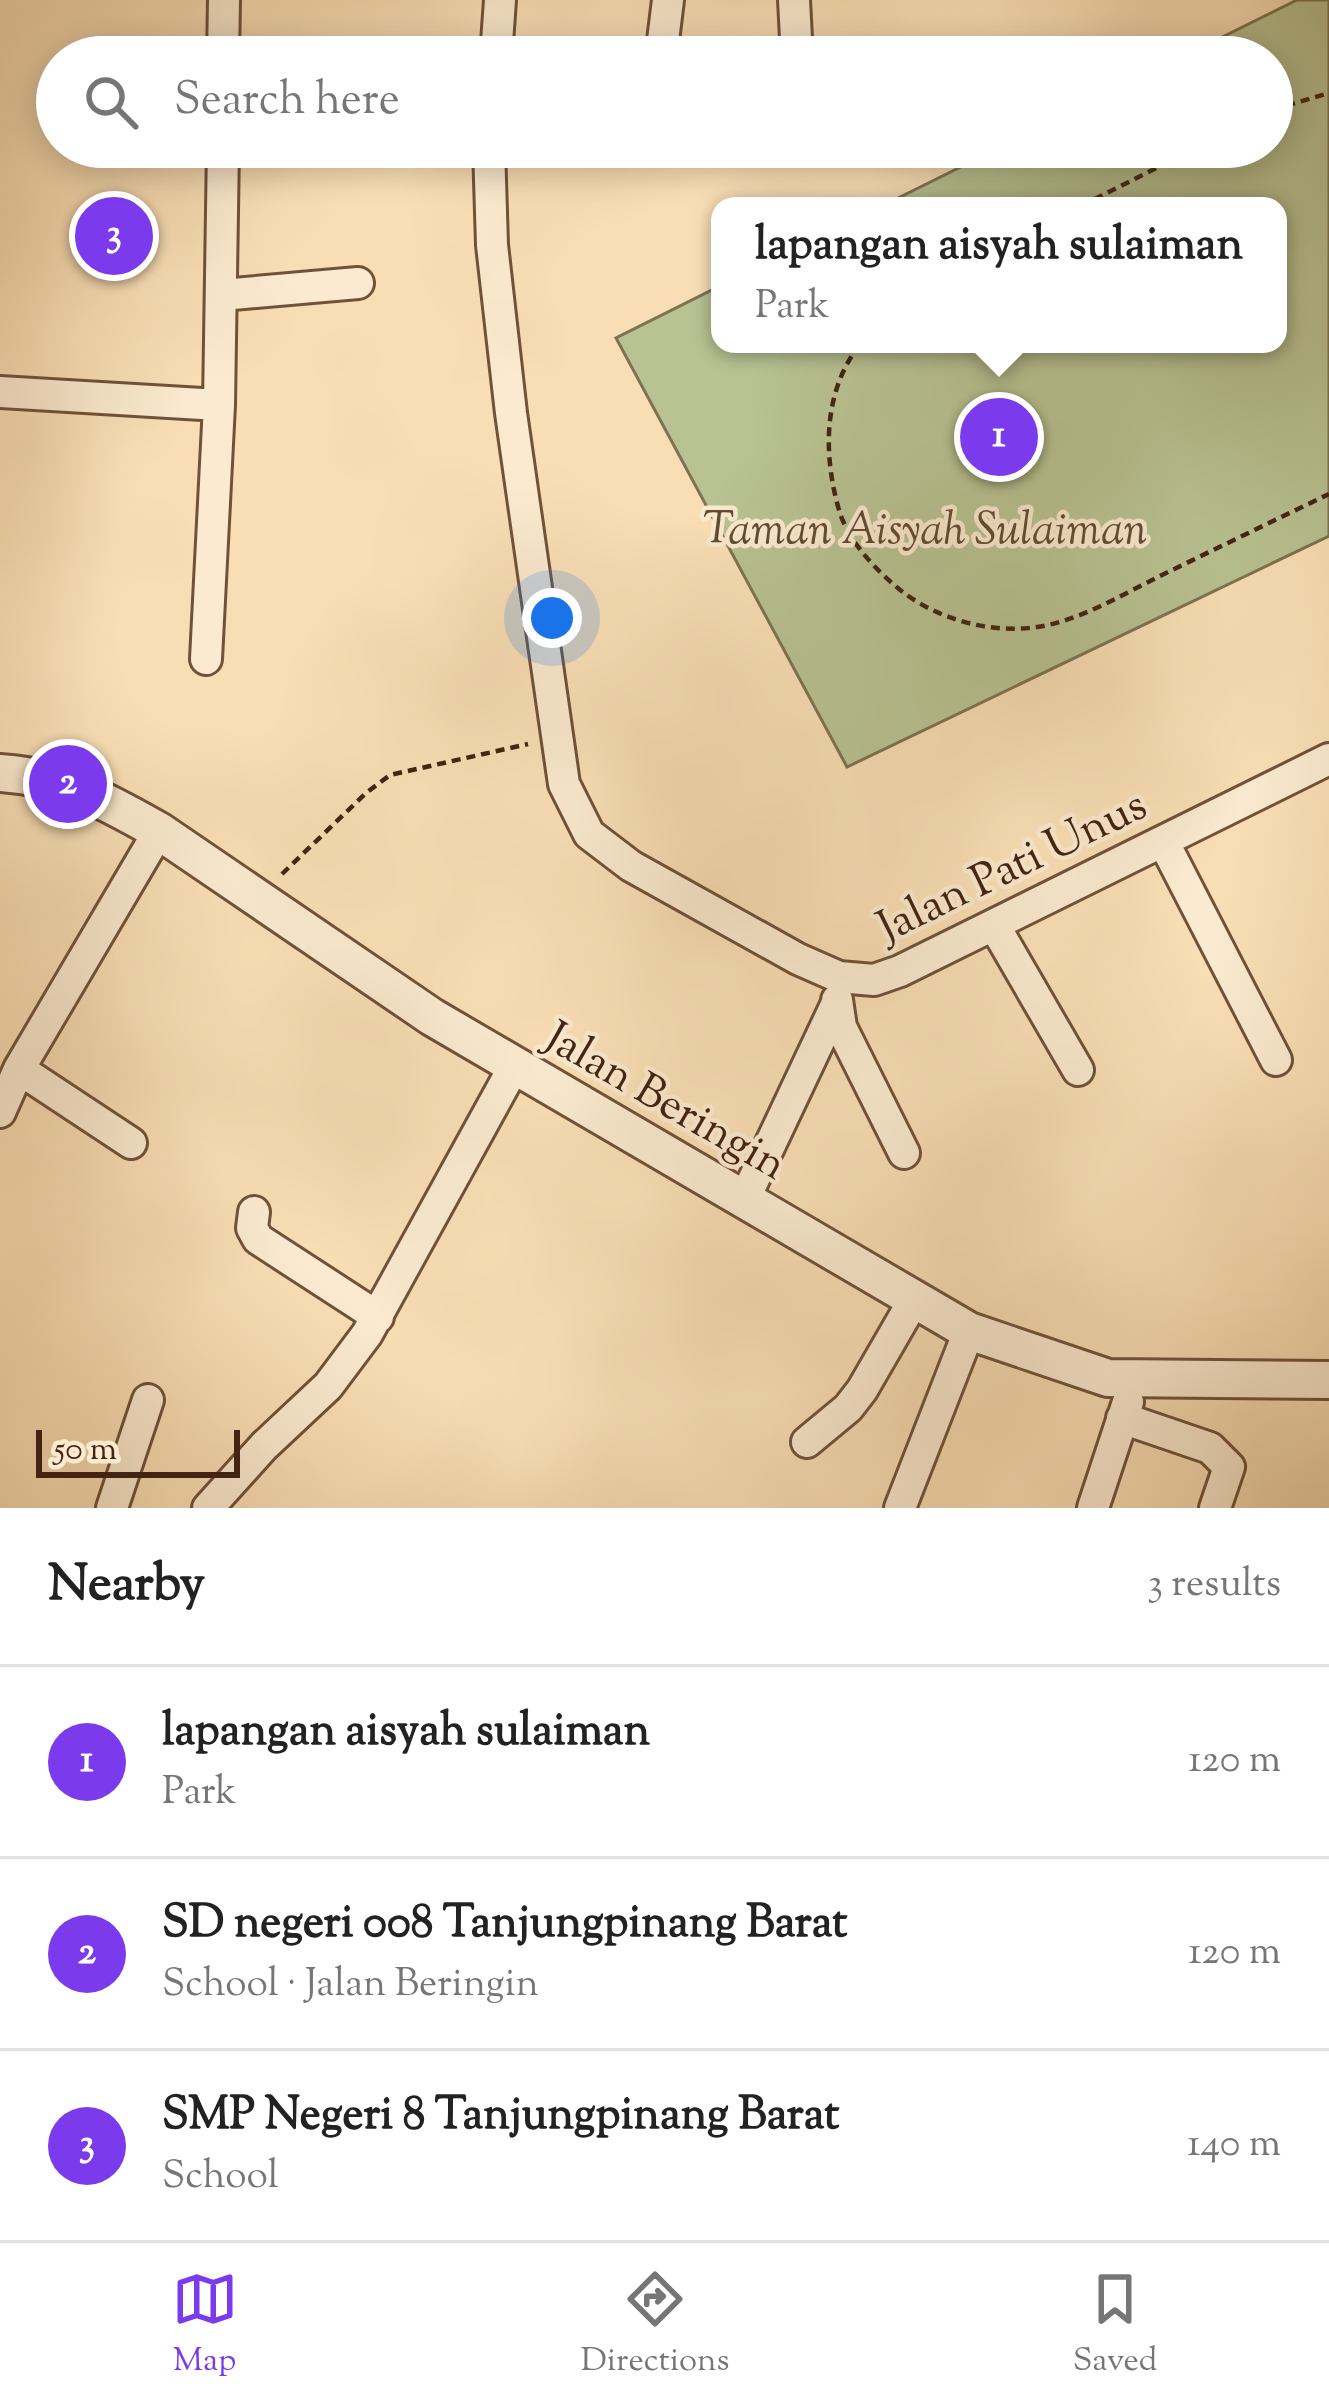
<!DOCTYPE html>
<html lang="en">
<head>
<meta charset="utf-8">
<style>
  :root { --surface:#fff; --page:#f2f2f2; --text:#222; --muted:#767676; --line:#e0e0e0; --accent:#7c3aed }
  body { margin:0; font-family:"Sorts Mill Goudy",serif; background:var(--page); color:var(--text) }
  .scale { position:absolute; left:36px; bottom:30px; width:204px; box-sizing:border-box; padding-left:12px; border:6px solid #432311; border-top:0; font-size:33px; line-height:42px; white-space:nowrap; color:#432311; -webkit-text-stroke:9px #fbeacf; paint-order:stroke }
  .you { position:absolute; left:552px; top:618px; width:42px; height:42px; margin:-30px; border:9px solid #fff; border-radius:50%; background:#1a73e8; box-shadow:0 0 0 18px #1a73e833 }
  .badge { display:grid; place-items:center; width:78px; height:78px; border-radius:50%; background:var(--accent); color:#fff; font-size:39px; font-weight:700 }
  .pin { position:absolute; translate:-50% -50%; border:6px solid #fff; box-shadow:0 3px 12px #0006 }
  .popup { position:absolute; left:711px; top:197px; width:576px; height:156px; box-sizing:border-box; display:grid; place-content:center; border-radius:24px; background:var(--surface); filter:drop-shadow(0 3px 9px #0005); font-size:39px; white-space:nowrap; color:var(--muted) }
  .popup b { font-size:45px; color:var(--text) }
  .popup::after { content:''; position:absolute; left:50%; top:100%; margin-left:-24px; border:24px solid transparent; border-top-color:var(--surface) }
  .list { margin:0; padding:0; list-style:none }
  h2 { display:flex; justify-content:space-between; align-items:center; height:156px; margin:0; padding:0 48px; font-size:51px }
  h2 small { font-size:39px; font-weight:400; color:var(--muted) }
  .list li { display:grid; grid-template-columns:78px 1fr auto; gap:36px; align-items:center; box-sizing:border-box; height:192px; padding:0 48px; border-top:3px solid var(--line) }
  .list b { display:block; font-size:45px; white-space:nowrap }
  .list p { margin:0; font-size:39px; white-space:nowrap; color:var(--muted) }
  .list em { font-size:39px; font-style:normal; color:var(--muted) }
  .icon { flex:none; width:66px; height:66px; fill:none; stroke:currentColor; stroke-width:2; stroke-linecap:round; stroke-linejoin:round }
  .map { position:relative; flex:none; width:1329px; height:1508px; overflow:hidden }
  .search { position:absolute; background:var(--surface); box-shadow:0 6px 30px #0003; left:36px; right:36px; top:36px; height:132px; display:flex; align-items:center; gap:30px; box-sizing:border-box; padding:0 42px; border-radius:66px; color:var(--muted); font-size:45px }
  .sheet { height:732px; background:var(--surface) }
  nav { display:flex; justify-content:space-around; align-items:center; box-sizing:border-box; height:168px; border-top:3px solid var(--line); background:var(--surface); font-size:33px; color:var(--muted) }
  nav a { display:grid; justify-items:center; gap:6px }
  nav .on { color:var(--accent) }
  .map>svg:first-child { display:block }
</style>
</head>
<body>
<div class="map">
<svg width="1329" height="1508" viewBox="0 0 1329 1508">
  <rect width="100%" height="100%" fill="#f9deb5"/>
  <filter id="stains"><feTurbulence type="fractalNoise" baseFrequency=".00167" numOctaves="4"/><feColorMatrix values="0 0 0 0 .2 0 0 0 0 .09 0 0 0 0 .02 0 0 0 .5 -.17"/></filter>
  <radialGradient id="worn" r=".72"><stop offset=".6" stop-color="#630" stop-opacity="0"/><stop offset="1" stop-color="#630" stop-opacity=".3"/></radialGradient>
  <path fill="#b8c292" stroke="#7e7252" stroke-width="3" d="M1297,0H1329V536L847,767L616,338L720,286V344H1278V206H882L1001,147H1272V57H1182Z"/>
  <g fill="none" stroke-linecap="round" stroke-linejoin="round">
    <defs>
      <path id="minor" d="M794,0L797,57
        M223,57L224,0
        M496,57L500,0
        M661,57L668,0
        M489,147L492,245L511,413L564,784L589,834L631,866L798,959L839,977L874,980L900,971L1329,759
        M222,295L358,283
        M0,392L219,405
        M206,659L219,405L223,147
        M1163,841L1276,1060
        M994,925L1078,1070
        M837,1000L841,1027L904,1153
        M19,1069L131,1143
        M0,1112L19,1069L159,831
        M744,1200L837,1003
        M254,1212L252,1228L258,1239L378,1317
        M1122,1418L1210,1448L1229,1467L1215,1508
        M807,1442L848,1408L862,1390L914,1300
        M112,1508L148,1400
        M208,1508L264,1446L328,1386L367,1334L515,1065
        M900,1508L969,1331
        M1093,1508L1128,1402"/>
      <path id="tertiary" d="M0,773C64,777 104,800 159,831L432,1017L969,1331L1108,1378L1329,1380"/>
    </defs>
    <use href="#minor" stroke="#70523a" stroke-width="36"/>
    <use href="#tertiary" stroke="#70523a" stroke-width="42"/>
    <path stroke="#432311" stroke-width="4.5" stroke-dasharray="9 6" stroke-linecap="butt" d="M1272,110L1329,93
      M1081,206L1198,147
      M860,344C823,392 823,454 839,510C848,541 875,569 899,589C936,619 989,634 1037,627C1078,621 1118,597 1156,578C1213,550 1271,522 1329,494
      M282,874L366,793L390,775L528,744"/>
    <use href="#minor" stroke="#fbeacf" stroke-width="30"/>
    <use href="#tertiary" stroke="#fbeacf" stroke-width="36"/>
  </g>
  <g text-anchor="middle" stroke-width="9" stroke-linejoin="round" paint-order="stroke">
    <g font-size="45" font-style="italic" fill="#604b31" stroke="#fbeacf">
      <text x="925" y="543">Taman Aisyah Sulaiman</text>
    </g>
    <g font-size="45" fill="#432311" stroke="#fbeacf">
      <text transform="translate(1011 864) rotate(-26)" y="16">Jalan Pati Unus</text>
      <text transform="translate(667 1099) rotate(30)" y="16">Jalan Beringin</text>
    </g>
  </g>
  <rect width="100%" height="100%" filter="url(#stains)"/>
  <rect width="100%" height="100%" fill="url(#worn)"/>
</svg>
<div class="scale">50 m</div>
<div class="you"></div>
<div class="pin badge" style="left:999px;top:437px">1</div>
<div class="popup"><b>lapangan aisyah sulaiman</b>Park</div>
<div class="pin badge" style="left:68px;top:784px">2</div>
<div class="pin badge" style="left:114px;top:236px">3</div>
<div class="search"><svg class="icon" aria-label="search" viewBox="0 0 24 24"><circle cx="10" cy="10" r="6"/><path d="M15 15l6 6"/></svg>Search here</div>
</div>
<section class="sheet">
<h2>Nearby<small>3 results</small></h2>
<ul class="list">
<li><span class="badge">1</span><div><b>lapangan aisyah sulaiman</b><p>Park</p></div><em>120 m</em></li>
<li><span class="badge">2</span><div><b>SD negeri 008 Tanjungpinang Barat</b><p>School · Jalan Beringin</p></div><em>120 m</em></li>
<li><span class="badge">3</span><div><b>SMP Negeri 8 Tanjungpinang Barat</b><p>School</p></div><em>140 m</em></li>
</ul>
</section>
<nav>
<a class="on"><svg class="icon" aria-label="map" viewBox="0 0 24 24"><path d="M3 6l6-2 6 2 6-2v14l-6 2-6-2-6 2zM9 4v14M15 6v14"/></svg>Map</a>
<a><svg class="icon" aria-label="directions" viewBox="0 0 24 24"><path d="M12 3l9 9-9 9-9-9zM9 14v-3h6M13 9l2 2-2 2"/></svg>Directions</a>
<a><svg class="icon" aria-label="saved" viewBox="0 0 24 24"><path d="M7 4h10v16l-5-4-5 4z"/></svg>Saved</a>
</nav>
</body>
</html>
